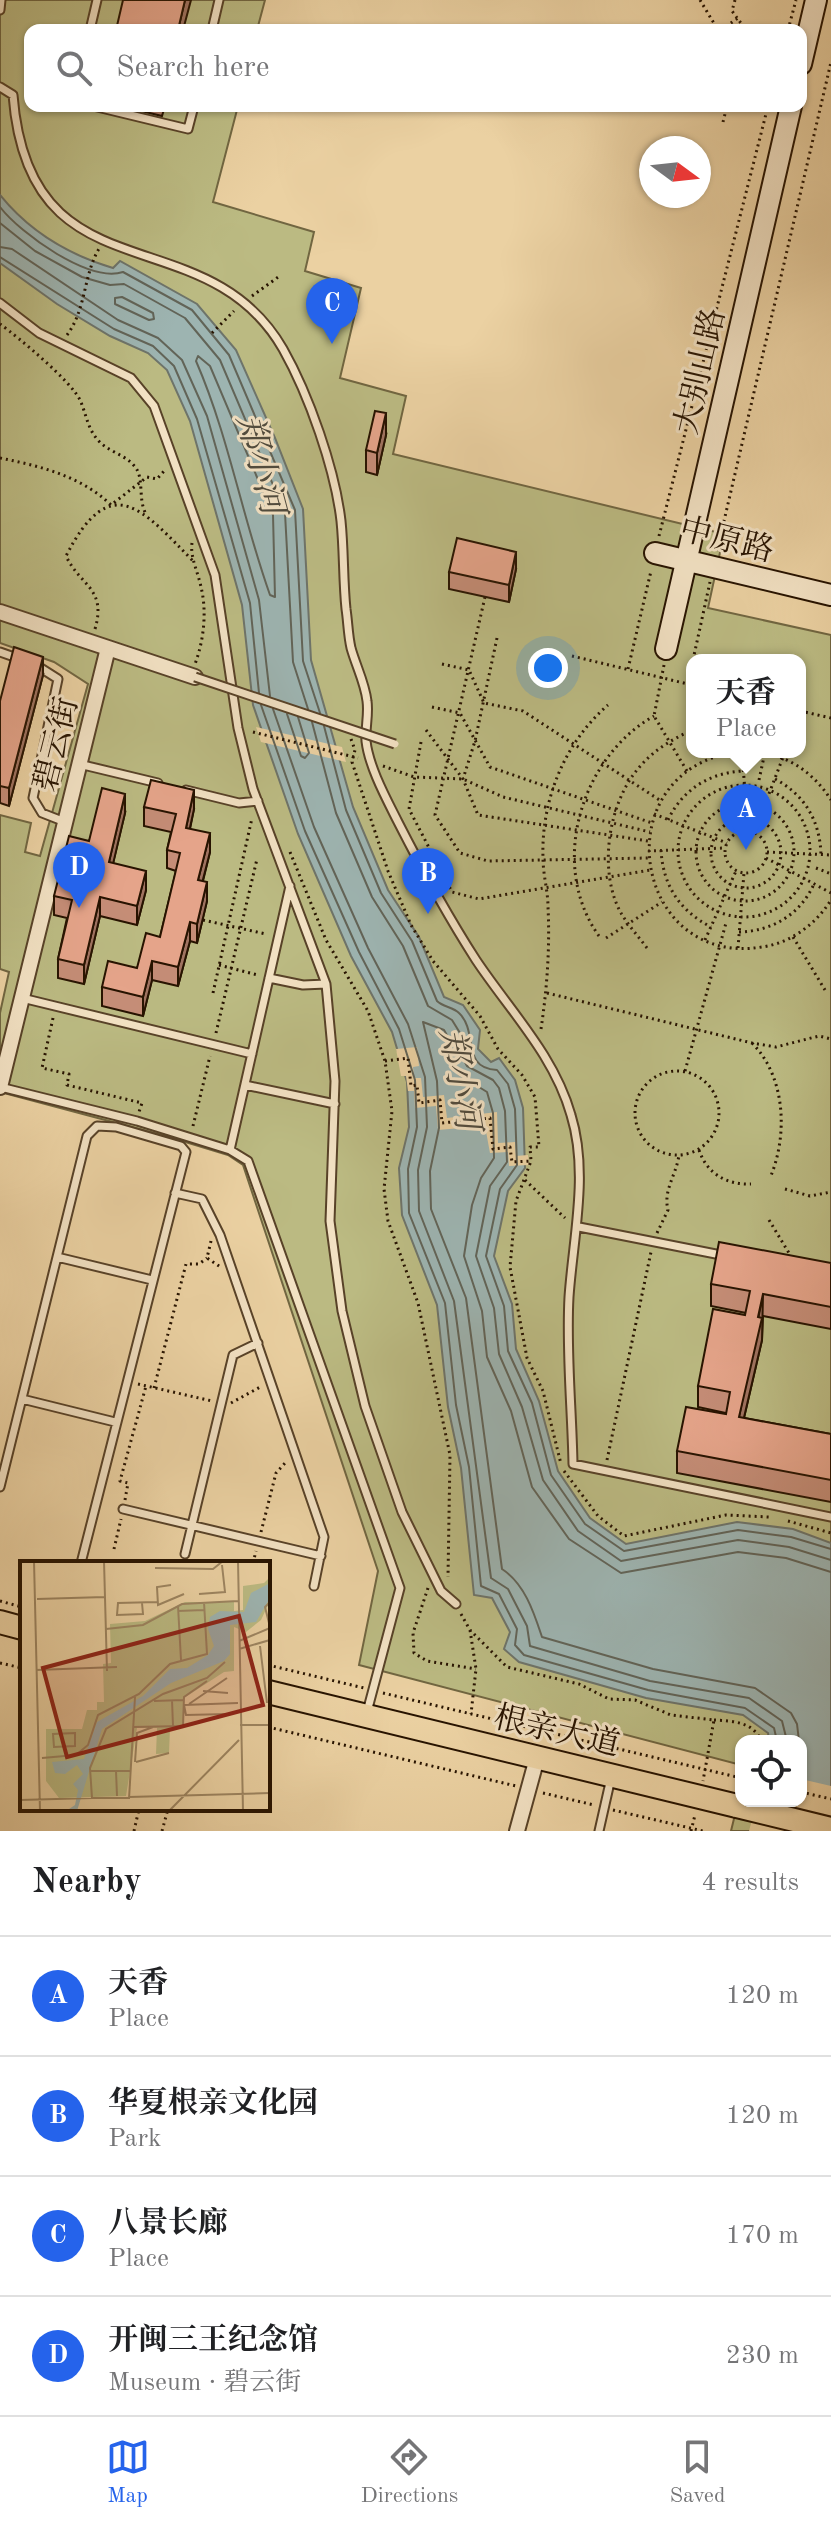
<!DOCTYPE html>
<html lang="en">
<head>
<meta charset="utf-8">
<style>
  :root { --surface:#fff; --page:#f2f2f2; --text:#202124; --muted:#757577; --line:#e0e0e0; --accent:#2563eb }
  body { margin:0; font-family:"Old Standard TT","Noto Serif SC",serif; background:var(--page); color:var(--text) }
  .controls { position:absolute; right:24px; bottom:24px; display:grid; overflow:hidden; border-radius:16px; box-shadow:0 2px 6px #0004 }
  .controls button { width:72px; height:72px; display:grid; place-items:center; padding:0; border:0; border-bottom:2px solid var(--line); background:var(--surface); color:var(--text); font:40px sans-serif }
  .compass { position:absolute; left:639px; top:136px; width:72px; height:72px; border-radius:50%; background:var(--surface); box-shadow:0 2px 6px #0004; rotate:105deg }
  .you { position:absolute; left:548px; top:668px; width:28px; height:28px; margin:-20px; border:6px solid #fff; border-radius:50%; background:#1a73e8; box-shadow:0 0 0 12px #1a73e833 }
  .badge { display:grid; place-items:center; width:52px; height:52px; border-radius:50%; background:var(--accent); color:#fff; font-size:26px; font-weight:700 }
  .pin { position:absolute; translate:-50% -66px; filter:drop-shadow(0 2px 4px #0008) }
  .pin::after { content:''; position:absolute; top:42px; width:28px; height:24px; background:inherit; clip-path:polygon(0 0,100% 0,50% 100%) }
  .popup { position:absolute; left:686px; top:654px; width:120px; height:104px; box-sizing:border-box; display:grid; place-content:center; border-radius:16px; background:var(--surface); filter:drop-shadow(0 2px 6px #0005); font-size:26px; white-space:nowrap; color:var(--muted) }
  .popup b { font-size:30px; color:var(--text) }
  .popup::after { content:''; position:absolute; left:50%; top:100%; margin-left:-16px; border:16px solid transparent; border-top-color:var(--surface) }
  .list { margin:0; padding:0; list-style:none }
  h2 { display:flex; justify-content:space-between; align-items:center; height:104px; margin:0; padding:0 32px; font-size:34px }
  h2 small { font-size:26px; font-weight:400; color:var(--muted) }
  .list li { display:grid; grid-template-columns:52px 1fr auto; gap:24px; align-items:center; box-sizing:border-box; height:120px; padding:0 32px; border-top:2px solid var(--line) }
  .list b { display:block; font-size:30px; white-space:nowrap }
  .list p { margin:0; font-size:26px; white-space:nowrap; color:var(--muted) }
  .list em { font-size:26px; font-style:normal; color:var(--muted) }
  .icon { flex:none; width:44px; height:44px; fill:none; stroke:currentColor; stroke-width:2; stroke-linecap:round; stroke-linejoin:round }
  .map { position:relative; flex:none; width:831px; height:1831px; overflow:hidden }
  .search { position:absolute; background:var(--surface); box-shadow:0 2px 6px #0004; left:24px; right:24px; top:24px; height:88px; display:flex; align-items:center; gap:20px; box-sizing:border-box; padding:0 28px; border-radius:16px; color:var(--muted); font-size:30px }
  .sheet { height:584px; background:var(--surface) }
  nav { display:flex; justify-content:space-around; align-items:center; box-sizing:border-box; height:112px; border-top:2px solid var(--line); background:var(--surface); font-size:22px; color:var(--muted) }
  nav a { display:grid; justify-items:center; gap:4px }
  nav .on { color:var(--accent) }
  .map>svg:first-child { display:block }
</style>
</head>
<body>
<div class="map">
<svg width="831" height="1831" viewBox="0 0 831 1831">
  <rect width="100%" height="100%" fill="#ebd1a2"/>
  <filter id="stains"><feTurbulence type="fractalNoise" baseFrequency=".0025" numOctaves="4"/><feColorMatrix values="0 0 0 0 .2 0 0 0 0 .09 0 0 0 0 .02 0 0 0 .5 -.17"/></filter>
  <radialGradient id="worn" r=".72"><stop offset=".6" stop-color="#630" stop-opacity="0"/><stop offset="1" stop-color="#630" stop-opacity=".3"/></radialGradient>
  <path fill="#bbba82" stroke="#716641" stroke-width="2" fill-rule="evenodd" d="M0,0H265L257,30H30V106H238L213,202L314,232L305,271L361,288L340,378L406,396L393,454L724,534L708,608L831,635V1831H731L741,1790V1801H801V1741H741V1765L359,1665L378,1571L243,1165L228,1155L169,1137L0,1092V1013L9,972L0,969V815L31,823L25,852L40,856L88,684L54,662L0,643ZM692,660H800V752H692Z"/>
  <path fill="#9db4b1" stroke="#6e746a" stroke-width="2" d="M0,195C29,231 69,255 113,268L120,261L197,304L236,350L275,438L303,509L311,660L353,807L388,890L419,937L444,997L463,1005L480,1030L478,1049L491,1062L499,1058L515,1080L523,1108L525,1168L508,1191L494,1256L512,1304L516,1349L539,1401L558,1471L590,1518L626,1544L737,1522L793,1529L831,1543V1831L801,1801V1741H769L768,1733L743,1715L646,1698L519,1662L504,1649L510,1632L492,1598L474,1595L461,1468L448,1407L437,1305L402,1215L399,1168L409,1127L407,1082L392,1032L351,956L298,834L253,705L242,605L190,421L167,370L148,353L110,336L57,304L0,263Z"/>
  <path fill="#ebd1a2" d="M256,727L342,747L346,762L261,742Z
    M417,1047L419,1066L413,1067L414,1078H421L423,1097L444,1095L447,1118L497,1112L498,1143L515,1142L516,1156L528,1155L529,1165L509,1166L508,1152L490,1153L485,1126L438,1130L436,1106L415,1108L414,1091H408L406,1076H401L396,1049Z
    M801,1779L831,1786V1831H749L757,1801H801Z"/>
  <g fill="none" stroke-linecap="round" stroke-linejoin="round">
    <path stroke="#626458" stroke-width="2" d="M0,207C21,234 89,283 123,272L192,310L229,355L295,510L303,661L320,713
      M0,223L35,251L82,277L110,285L124,284L185,318L220,360L285,513L293,662L308,709
      M0,247L12,249L118,320L158,338L182,360L207,416L259,600L270,696
      M0,257L114,329L153,346L174,366L197,419L250,603L259,693
      M122,297L153,313L154,319L149,320L115,304V298Z
      M198,356L210,366L273,515L275,597L270,595C242,517 229,437 196,361Z
      M261,705L305,831L359,952L399,1029L415,1080L417,1127L408,1169L409,1213L445,1303L456,1405L469,1467L481,1586L499,1594L517,1629L515,1645L524,1655L648,1690L745,1708L774,1728L777,1741
      M273,709L314,827L368,948L408,1024L425,1077L427,1127L418,1170L419,1211L454,1301L491,1578L508,1589L527,1626L530,1646L650,1681L749,1698L782,1721L787,1741
      M287,714L301,756L305,758L309,753L298,717
      M312,722L336,813L372,897L403,946L428,1006L452,1020L460,1033V1053L467,1066L493,1080L499,1088L505,1111L507,1162L490,1186L476,1256L494,1308L499,1354L522,1407L543,1480L578,1531L621,1561L738,1540L789,1547L831,1560
      M324,726L346,810L381,893L412,941L437,1001C443,1007 453,1007 459,1013C479,1032 460,1068 497,1070L508,1084L515,1109L517,1165L500,1189L486,1256L504,1306L508,1351L532,1403L551,1475L585,1524L624,1551L738,1530L791,1537L831,1549
      M799,1741L797,1724L791,1713L755,1688L653,1669L542,1637C534,1613 525,1584 502,1569L466,1298L431,1209L430,1171L439,1128L437,1081L423,1022L444,1030L448,1037L449,1059L458,1074L487,1092L493,1113L494,1158L481,1178L472,1205L464,1256L482,1311L487,1357L511,1411L532,1487L569,1539L621,1573L738,1552L786,1558L831,1572"/>
    <defs>
      <path id="lane" d="M0,10L1,0
        M90,30L97,0
        M212,30L219,0
        M0,87L13,95C29,303 204,212 283,349C309,395 335,469 341,521C344,550 343,580 346,609C348,622 348,635 351,648C356,666 365,683 367,701C369,715 365,728 366,741C369,767 386,798 398,822C422,869 447,915 476,960C510,1011 554,1055 571,1115C589,1173 573,1238 569,1297C566,1352 572,1409 573,1464L831,1517
        M93,106L188,129L194,106
        M0,303L39,333L131,378L154,406L215,575L238,728L253,789L326,984L335,1081L330,1221L342,1311L365,1406L402,1512L441,1591L456,1604
        M0,652L20,659
        M36,665L58,679L33,798L42,813L65,822
        M79,764L158,783
        M186,790L239,803L258,801
        M269,978L303,985L326,984
        M22,998L252,1054
        M245,1085L335,1104
        M0,1087L137,1121L230,1150L248,1161L400,1588L367,1712
        M230,1150L290,886
        M175,1193L202,1199L220,1235L324,1537L314,1586
        M579,1227L726,1256
        M57,1257L152,1280
        M22,1399L115,1422
        M0,1487L87,1136L97,1126L116,1127L181,1146L186,1152L81,1563
        M123,1509L321,1556
        M185,1554L233,1355L258,1343
        M599,1831L611,1778"/>
      <path id="street" d="M0,612L195,677
        M0,1087L108,648
        M517,1831L537,1758"/>
      <path id="secondary" d="M801,64L816,0
        M655,553L831,595
        M666,649L791,106"/>
      <path id="primary" d="M0,1622L22,1628
        M268,1692L737,1806"/>
    </defs>
    <use href="#lane" stroke="#584228" stroke-width="11"/>
    <use href="#street" stroke="#584228" stroke-width="18"/>
    <use href="#secondary" stroke="#271300" stroke-width="24"/>
    <use href="#primary" stroke="#271300" stroke-width="26"/>
    <path stroke="#271300" stroke-width="3" stroke-dasharray="2 4" stroke-linecap="butt" d="M700,0L718,30
      M735,0L732,11L746,30
      M721,30L738,18
      M788,30L796,0
      M723,122L727,106
      M252,296L281,275
      M0,324C18,337 71,381 80,400C86,413 87,427 97,439C107,452 126,454 136,468C144,480 138,500 146,514
      M212,333L234,311
      M67,335C87,308 83,274 100,247
      M0,458C40,466 81,476 111,505L147,477L157,479L166,469
      M659,536L768,106
      M192,543C190,557 198,572 201,587C207,611 204,640 195,664
      M717,551L831,62
      M485,597L435,815L460,853L488,861L648,858
      M95,629C107,588 80,586 66,556C111,468 143,510 194,562
      M497,638L475,741L463,779L478,815L648,841
      M572,656L692,685
      M693,660L710,582
      M442,664L469,670L484,703L523,711L661,801
      M664,665L654,716L687,771
      M628,669L651,571
      M688,684L692,666
      M432,707L460,713L490,767L652,823
      M800,711L831,718
      M426,730L463,779
      M351,739L355,750L352,762L388,871L411,925L433,961L480,1016L498,1049L522,1075L535,1097L539,1147H530L531,1161L516,1201L510,1267L527,1358L543,1391L561,1464
      M421,742L409,809L452,892L479,899L650,870
      M736,752C602,772 633,968 762,947C791,943 816,924 831,900
      M742,752L748,832
      M757,752C788,755 814,773 831,800
      M383,766L414,777L463,779L503,797L650,832
      M775,779C805,795 820,821 821,855
      M759,780L765,752
      M678 851a66 66 0 1 1 132 0a66 66 0 1 1-132 0Z
      M696 852a49 49 0 1 1 98 0a49 49 0 1 1-98 0Z
      M654,814L727,843
      M711 853a35 35 0 1 1 70 0a35 35 0 1 1-70 0Z
      M668,820C683,789 709,773 743,771
      M725 852a21 21 0 1 1 42 0a21 21 0 1 1-42 0Z
      M754,833L785,752
      M661,850C663,886 680,911 711,927
      M648,851L724,848
      M290,852L326,940L368,1011L385,1061L392,1111L384,1189L388,1221L418,1303L450,1455L448,1577
      M767,852L831,855
      M766,858L831,893
      M816,868L831,874
      M203,920L266,934
      M739,932C772,931 800,915 814,884
      M599,936C548,865 581,757 654,716
      M793,937L825,990
      M606,938L662,902
      M705,940L736,871
      M647,948C638,936 628,925 621,913C598,872 608,805 637,770C652,751 671,740 692,730
      M738,948L744,873
      M219,965L258,975
      M213,993L252,818
      M547,993L752,1043L776,1047L819,1036L831,1039
      M53,1018L42,1068L69,1074L67,1085L142,1103L139,1112
      M541,1029C547,989 550,948 548,907C548,891 543,875 543,858C541,801 564,743 608,705
      M216,1033L257,859
      M752,1043C786,1077 788,1136 770,1178
      M385,1061L408,1058L411,1086L417,1085L419,1103L440,1100L442,1123L490,1118L493,1149L510,1147L512,1162L531,1161
      M635 1113a42 42 0 1 1 84 0a42 42 0 1 1-84 0Z
      M685,1071L726,923
      M193,1126L210,1056
      M699,1150C707,1174 727,1185 751,1184
      M525,1180L565,1218
      M785,1189L810,1196L831,1192
      M769,1220L792,1258
      M657,1233L668,1210C663,1190 676,1176 679,1155
      M211,1241L207,1258L222,1268
      M138,1384L212,1401
      M154,1388L186,1264H199L207,1258
      M231,1403L262,1386
      M607,1460L651,1252
      M564,1471L598,1516L624,1536L726,1515L769,1517
      M125,1500L128,1483L120,1481L146,1386
      M788,1521L831,1533
      M261,1532L276,1473L286,1462
      M114,1549L121,1519
      M253,1563L256,1551
      M428,1588L413,1633L414,1653L427,1661L476,1669
      M0,1601L22,1607
      M461,1614L470,1630L507,1667L579,1684L609,1699L635,1700L671,1715L714,1720L703,1781
      M470,1630L476,1669L471,1714
      M0,1663L22,1668
      M268,1665L364,1688
      M383,1693L741,1778
      M714,1720C733,1721 754,1722 761,1741
      M268,1727L516,1786
      M801,1792L831,1799
      M543,1793L594,1805
      M613,1810L703,1831
      M134,1831L139,1809
      M162,1831L168,1809
      M691,1831L695,1815"/>
    <use href="#lane" stroke="#f2e1c3" stroke-width="7"/>
    <use href="#street" stroke="#f2e1c3" stroke-width="14"/>
    <use href="#secondary" stroke="#f2e1c3" stroke-width="20"/>
    <use href="#primary" stroke="#ebd1a2" stroke-width="22"/>
    <defs>
      <path id="lane-bridge" d="M195,677L395,744"/>
      <path id="primary-bridge" d="M737,1806L831,1829"/>
    </defs>
    <use href="#lane-bridge" stroke="#584228" stroke-width="11" stroke-linecap="butt"/>
    <use href="#primary-bridge" stroke="#271300" stroke-width="26" stroke-linecap="butt"/>
    <path stroke="#271300" stroke-width="3" stroke-dasharray="2 4" stroke-linecap="butt" d="M253,732L358,758"/>
    <use href="#lane-bridge" stroke="#f2e1c3" stroke-width="7"/>
    <use href="#primary-bridge" stroke="#ebd1a2" stroke-width="22"/>
  </g>
  <path fill="#c58d77" stroke="#271300" stroke-width="2" d="M121,106H165L162,116Z
    M386,435L377,475L366,472V450Z
    M516,569L509,602L449,589V572Z
    M43,675L9,806L0,803V701Z
    M144,807L194,809L190,829L210,852L203,881L207,901L197,943L190,941L178,986L152,980L143,1016L102,1006V987L137,968L160,937L176,871L167,868V850L171,832L144,826Z
    M125,813L113,863L146,890L137,925L100,916L84,984L58,978V959L67,918L54,915V896L89,841Z
    M831,1263V1329L763,1316L762,1340L744,1418L831,1434V1502L677,1473V1451L726,1414V1413L698,1407V1386L746,1313L711,1306V1284Z"/>
  <path fill="#a07361" stroke="#271300" stroke-width="2" d="M185,0H191L183,30H178Z
    M386,413V435L377,475V453Z
    M516,552V569L509,602V585Z
    M43,657V675L9,806V788Z
    M194,790V809L186,846V828Z
    M125,794V813L109,881V862Z
    M210,833V852L198,899V880Z
    M146,871V890L137,925V906Z
    M207,882V901L197,943V924Z
    M100,897V916L84,984V965Z
    M190,922V941L178,986V967Z
    M152,961V980L143,1016V997Z
    M763,1294L762,1340L739,1439V1417Z"/>
  <path fill="#e5a48a" stroke="#271300" stroke-width="2" d="M123,0H185L178,30H116Z
    M375,411L386,413L377,453L366,450Z
    M457,538L516,552L509,585L449,572Z
    M14,647L43,657L9,788L0,786V701Z
    M151,780L194,790L186,828L210,833L198,880L207,882L197,924L190,922L178,967L152,961L143,997L102,987L108,961L137,968L146,933L160,937L180,853L167,850L176,814L144,807Z
    M102,788L125,794L109,862L146,871L137,906L100,897L84,965L58,959L72,900L54,896L69,836L89,841Z
    M719,1242L831,1263V1307L763,1294L758,1317L762,1318L739,1417L831,1434V1480L677,1451L686,1407L726,1414L730,1392L698,1386L713,1309L745,1315L750,1291L711,1284Z"/>
  <g text-anchor="middle" stroke-width="6" stroke-linejoin="round" paint-order="stroke">
    <g font-size="32" fill="#271300" stroke="#f2e1c3">
      <text transform="translate(699 371) rotate(-77)" y="11">大别山路</text>
      <text transform="translate(727 539) rotate(14)" y="11">中原路</text>
      <text transform="translate(55 744) rotate(-76)" y="11">碧云街</text>
      <text transform="translate(557 1730) rotate(13)" y="11">根亲大道</text>
    </g>
    <g font-size="34" font-style="italic" fill="#504b3e" stroke="#f2e1c3">
      <text transform="translate(262 464) rotate(75)" y="12">郑小河</text>
      <text transform="translate(461 1079) rotate(80)" y="12">郑小河</text>
    </g>
  </g>
  <g transform="translate(20 1561)">
    <rect width="250" height="250" fill="#ebd1a2"/>
    <path d="M250,16V40L241,59L226,71L214,66V110L204,111L164,137V167L150,168L149,192L136,193L137,167H117L106,235L39,237L26,220V168H62L67,149H77V141H84L83,103L91,102L90,63L125,60L165,41H214V50L223,49V25L244,22Z" fill="#bbba82"/>
    <path d="M250,22V37L236,61L210,64V93L204,100L151,122L82,168L57,250H46L55,244L58,229L53,223L63,213L57,204L45,213L35,212L32,201L64,198L77,161L123,135L150,108L167,107L188,94L194,85L188,68L190,56L200,50L224,51L231,32Z" fill="#9db4b1"/>
    <path fill="none" stroke="#9d8561" stroke-width="2" d="M14,0L20,250M84,0L87,110M218,0L223,250M135,7L193,8L203,0M151,24L137,26L138,44L164,33M179,33L205,31L202,4M17,38L85,36M250,41L245,46L250,66M122,42L123,53L97,54L98,42L137,41M158,45L161,99M158,50L184,49M86,68L123,64L162,43L218,40M219,80L250,67M240,85L247,142M219,88L250,79M16,109L97,106M183,130L208,132M152,139L153,165M134,140L163,139M169,143L207,117M208,153L166,154L164,144L218,142M220,164H250M113,166L163,165L164,136L187,120M55,172V185L34,186L33,173ZM22,197L56,194L68,184L78,154L119,133L150,103L187,93L184,41M115,201L117,172L133,166M116,201L149,192M71,210H96M97,235L96,210H110M72,237L70,207L86,168L143,133L187,117L205,101M109,238L115,136M0,239L250,232M149,250L219,179"/>
    <path fill="#8f2418" fill-opacity="0.15" stroke="#8f2418" stroke-width="4" d="M219,55L243,144L47,196L23,107Z"/>
    <rect width="250" height="250" fill="none" stroke="#271300" stroke-width="4"/>
  </g>
  <rect width="100%" height="100%" filter="url(#stains)"/>
  <rect width="100%" height="100%" fill="url(#worn)"/>
</svg>
<div class="controls">
<button><svg class="icon" aria-label="locate" viewBox="0 0 24 24"><circle cx="12" cy="12" r="6"/><path d="M12 2v4M12 18v4M2 12h4M18 12h4"/></svg></button>
</div>
<svg class="compass" viewBox="-18 -18 36 36"><path d="M0-13l5 13h-10z" fill="#e53935"/><path d="M0 13l5-13h-10z" fill="#757577"/></svg>
<div class="you"></div>
<div class="pin badge" style="left:746px;top:850px">A</div>
<div class="popup"><b>天香</b>Place</div>
<div class="pin badge" style="left:428px;top:914px">B</div>
<div class="pin badge" style="left:332px;top:344px">C</div>
<div class="pin badge" style="left:79px;top:908px">D</div>
<div class="search"><svg class="icon" aria-label="search" viewBox="0 0 24 24"><circle cx="10" cy="10" r="6"/><path d="M15 15l6 6"/></svg>Search here</div>
</div>
<section class="sheet">
<h2>Nearby<small>4 results</small></h2>
<ul class="list">
<li><span class="badge">A</span><div><b>天香</b><p>Place</p></div><em>120 m</em></li>
<li><span class="badge">B</span><div><b>华夏根亲文化园</b><p>Park</p></div><em>120 m</em></li>
<li><span class="badge">C</span><div><b>八景长廊</b><p>Place</p></div><em>170 m</em></li>
<li><span class="badge">D</span><div><b>开闽三王纪念馆</b><p>Museum · 碧云街</p></div><em>230 m</em></li>
</ul>
</section>
<nav>
<a class="on"><svg class="icon" aria-label="map" viewBox="0 0 24 24"><path d="M3 6l6-2 6 2 6-2v14l-6 2-6-2-6 2zM9 4v14M15 6v14"/></svg>Map</a>
<a><svg class="icon" aria-label="directions" viewBox="0 0 24 24"><path d="M12 3l9 9-9 9-9-9zM9 14v-3h6M13 9l2 2-2 2"/></svg>Directions</a>
<a><svg class="icon" aria-label="saved" viewBox="0 0 24 24"><path d="M7 4h10v16l-5-4-5 4z"/></svg>Saved</a>
</nav>
</body>
</html>
